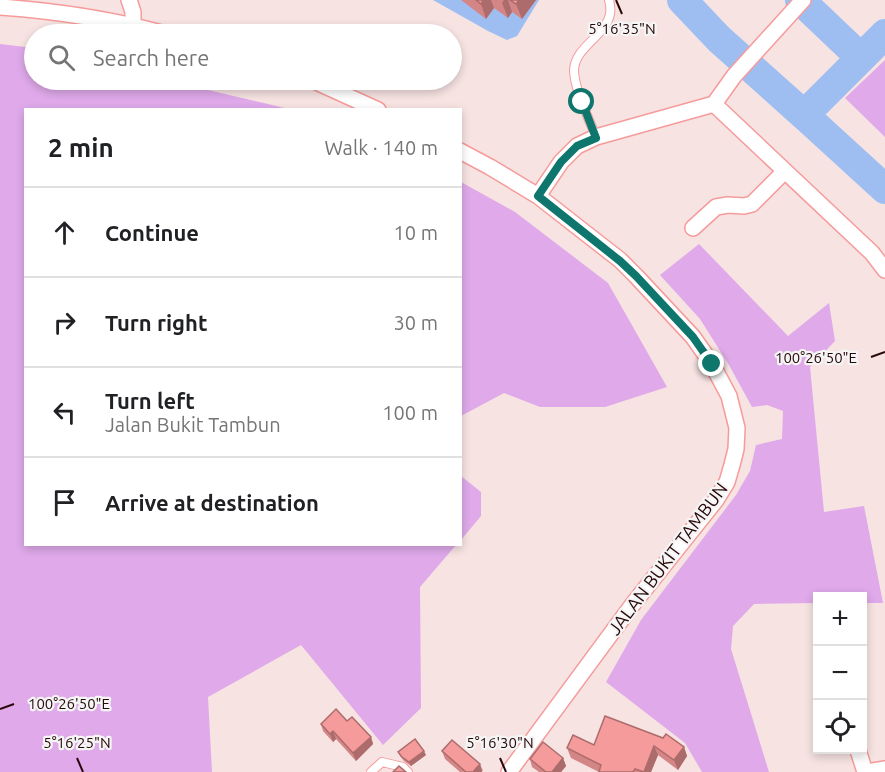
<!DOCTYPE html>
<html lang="en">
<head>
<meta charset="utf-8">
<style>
  :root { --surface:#fff; --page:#f2f2f2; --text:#202124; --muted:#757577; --line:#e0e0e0 }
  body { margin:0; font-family:Ubuntu,sans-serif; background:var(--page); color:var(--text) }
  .controls { position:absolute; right:18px; bottom:18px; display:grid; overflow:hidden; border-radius:0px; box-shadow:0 3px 9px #0003 }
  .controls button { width:54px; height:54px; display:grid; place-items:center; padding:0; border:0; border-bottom:2px solid var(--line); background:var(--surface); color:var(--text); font:30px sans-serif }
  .stop { position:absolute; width:18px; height:18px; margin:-14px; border:4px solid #0f766e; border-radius:50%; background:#fff }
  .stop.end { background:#0f766e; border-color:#fff; box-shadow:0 2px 6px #0008 }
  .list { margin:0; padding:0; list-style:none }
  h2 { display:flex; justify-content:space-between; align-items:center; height:78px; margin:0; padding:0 24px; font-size:26px }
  h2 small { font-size:20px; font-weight:400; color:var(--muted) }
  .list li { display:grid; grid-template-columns:39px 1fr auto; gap:18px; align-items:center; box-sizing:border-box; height:90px; padding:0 24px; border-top:2px solid var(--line) }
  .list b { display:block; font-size:22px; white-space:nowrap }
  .list p { margin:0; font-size:20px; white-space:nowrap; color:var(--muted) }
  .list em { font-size:20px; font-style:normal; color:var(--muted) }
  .icon { flex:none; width:33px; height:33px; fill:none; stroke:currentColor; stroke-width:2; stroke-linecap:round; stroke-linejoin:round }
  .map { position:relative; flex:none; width:885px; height:772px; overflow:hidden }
  .search { position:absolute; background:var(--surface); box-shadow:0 3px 9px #0003; left:24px; top:24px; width:438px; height:66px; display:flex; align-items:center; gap:15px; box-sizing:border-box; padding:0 21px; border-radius:33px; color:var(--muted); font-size:22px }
  .panel { position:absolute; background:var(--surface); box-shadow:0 3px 9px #0003; left:24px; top:108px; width:438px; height:438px; border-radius:0px }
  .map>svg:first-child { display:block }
</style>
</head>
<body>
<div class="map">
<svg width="885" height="772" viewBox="0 0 885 772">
  <rect width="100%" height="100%" fill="#f6e3e2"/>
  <path fill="#dfa9ea" d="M0,44L34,48V80H165L289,109L26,110V544L456,545L420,587L421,708L383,745L301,645L208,697L212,772H0Z
    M885,60V137L845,98Z
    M461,182L515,212L608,283L667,387L605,407H540L504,393L461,416Z
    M699,244L788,336L829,303L835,341L810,367L824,512L864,506L883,603H863L862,596H818L817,603L754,604L733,626L731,649L769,772H702L685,743L606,682L641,620L736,495L750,471L756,445L782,439L783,411L767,405L752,407L729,365L700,319L660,275Z
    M461,476L481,492V516L461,540Z"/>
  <path fill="#9ebef2" d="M433,0H539L517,36L507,40L488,31Z"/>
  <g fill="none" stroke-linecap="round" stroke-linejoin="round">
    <path stroke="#9ebef2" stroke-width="30" d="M682,0L719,39L804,115L885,34
      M800,0L861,58
      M804,115L885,189"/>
    <defs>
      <path id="lane" d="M596,137C589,119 575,91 574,71C574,47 606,36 610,14C611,9 610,4 609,0
        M371,772L382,762L403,767L408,772"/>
      <path id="street" d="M129,0L133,12V25
        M0,7C55,11 111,19 165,34
        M312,80L378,110
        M714,104L872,253L885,270
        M460,151L490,167L538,196L620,260L636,276L693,337L712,364L729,396L737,428L736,449L732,465L727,482L716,500L633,604L509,772
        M538,196L561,162L577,146L596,137L714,104L734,76L803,0
        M693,228L716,207L728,205L744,206L752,204L785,171
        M858,750L865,772
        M867,772L885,769"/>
    </defs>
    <use href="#lane" stroke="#f69b9b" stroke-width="10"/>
    <use href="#street" stroke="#f69b9b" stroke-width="18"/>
    <use href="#lane" stroke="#fff" stroke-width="8"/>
    <use href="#street" stroke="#fff" stroke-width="15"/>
  </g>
  <path fill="#d48585" d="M461,0H536L522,19L512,12L508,18L494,8L486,19Z
    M347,721L371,737L373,744L356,761L336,739L333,742L323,731L321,724Z
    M594,745L684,747L687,756L678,770L658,755L651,772H599L571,758L567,748Z
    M442,751L480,764L483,771L460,772L445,759Z
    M398,752L426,755L411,766L404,761L400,756Z
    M563,758L566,766L561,772H539L532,767L530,759Z"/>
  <path fill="#ac6c6c" d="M483,0H491L494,8L486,19L481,4Z
    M504,0H508L512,12L508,18L502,3Z
    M519,0H536L522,19L516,4Z
    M333,731L336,739L333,742L330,734Z
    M371,737L373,744L356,761L353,753Z
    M654,746L658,755L651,772H644Z
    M684,747L687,756L678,770L674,760Z
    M424,751L426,755L411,766L409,762Z
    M563,758L566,766L561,772H552Z
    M480,764L482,772H473Z"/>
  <path fill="#f69b9b" stroke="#ac6c6c" stroke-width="1.5" d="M476,0H483L481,4Z
    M510,0H519L516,4Z
    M336,709L347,721L352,717L371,737L353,753L333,731L330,734L321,724Z
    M605,716L663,738L666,734L684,747L674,760L654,746L644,772L635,769L633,772H599L601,765L567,748L573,735L594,745Z
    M415,739L424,751L409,762L402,757L398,752Z
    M452,740L480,764L473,772H466L442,751Z
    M543,742L563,758L552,772H546L530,759Z
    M399,766L406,772H393Z"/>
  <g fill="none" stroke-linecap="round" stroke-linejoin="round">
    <path stroke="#0f766e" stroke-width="8" d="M582,102L596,138L577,146L561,162L538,196L620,261L636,276L693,337L712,364"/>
  </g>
  <path fill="none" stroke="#28080a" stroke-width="2" d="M616,0L622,14M871,357L885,352M0,709L14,704M77,758L83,772M500,758L506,772"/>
  <g text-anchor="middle" stroke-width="4.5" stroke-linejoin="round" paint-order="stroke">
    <g font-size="18" fill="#28080a" stroke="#f5f5f5">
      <text transform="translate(668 559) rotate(-53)" y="6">JALAN BUKIT TAMBUN</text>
    </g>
  </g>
  <g font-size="15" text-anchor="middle" fill="#28080a" stroke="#f5f5f5" stroke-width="4.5" stroke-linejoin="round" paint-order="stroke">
    <text x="622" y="34">5°16'35"N</text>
    <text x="816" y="363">100°26'50"E</text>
    <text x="69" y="709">100°26'50"E</text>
    <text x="77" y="748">5°16'25"N</text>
    <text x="500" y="748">5°16'30"N</text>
  </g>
</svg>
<div class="controls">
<button>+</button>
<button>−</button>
<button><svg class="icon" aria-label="locate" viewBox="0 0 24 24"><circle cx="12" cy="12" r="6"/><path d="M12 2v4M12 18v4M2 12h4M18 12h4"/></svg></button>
</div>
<div class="stop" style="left:582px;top:102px"></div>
<div class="stop end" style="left:712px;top:364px"></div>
<div class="search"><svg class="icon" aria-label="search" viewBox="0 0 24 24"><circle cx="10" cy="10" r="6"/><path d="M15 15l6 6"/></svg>Search here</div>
<section class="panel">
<h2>2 min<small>Walk · 140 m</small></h2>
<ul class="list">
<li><svg class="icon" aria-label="ahead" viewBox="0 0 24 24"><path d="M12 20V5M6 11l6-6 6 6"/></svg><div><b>Continue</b></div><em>10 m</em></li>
<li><svg class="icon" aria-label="right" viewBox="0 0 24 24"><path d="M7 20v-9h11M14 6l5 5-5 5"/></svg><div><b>Turn right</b></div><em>30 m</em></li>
<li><svg class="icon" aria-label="left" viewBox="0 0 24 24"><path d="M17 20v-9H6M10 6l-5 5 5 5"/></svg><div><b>Turn left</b><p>Jalan Bukit Tambun</p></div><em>100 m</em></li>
<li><svg class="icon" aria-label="arrive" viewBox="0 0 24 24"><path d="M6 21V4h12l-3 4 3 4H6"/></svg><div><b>Arrive at destination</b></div></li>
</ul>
</section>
</div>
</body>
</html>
